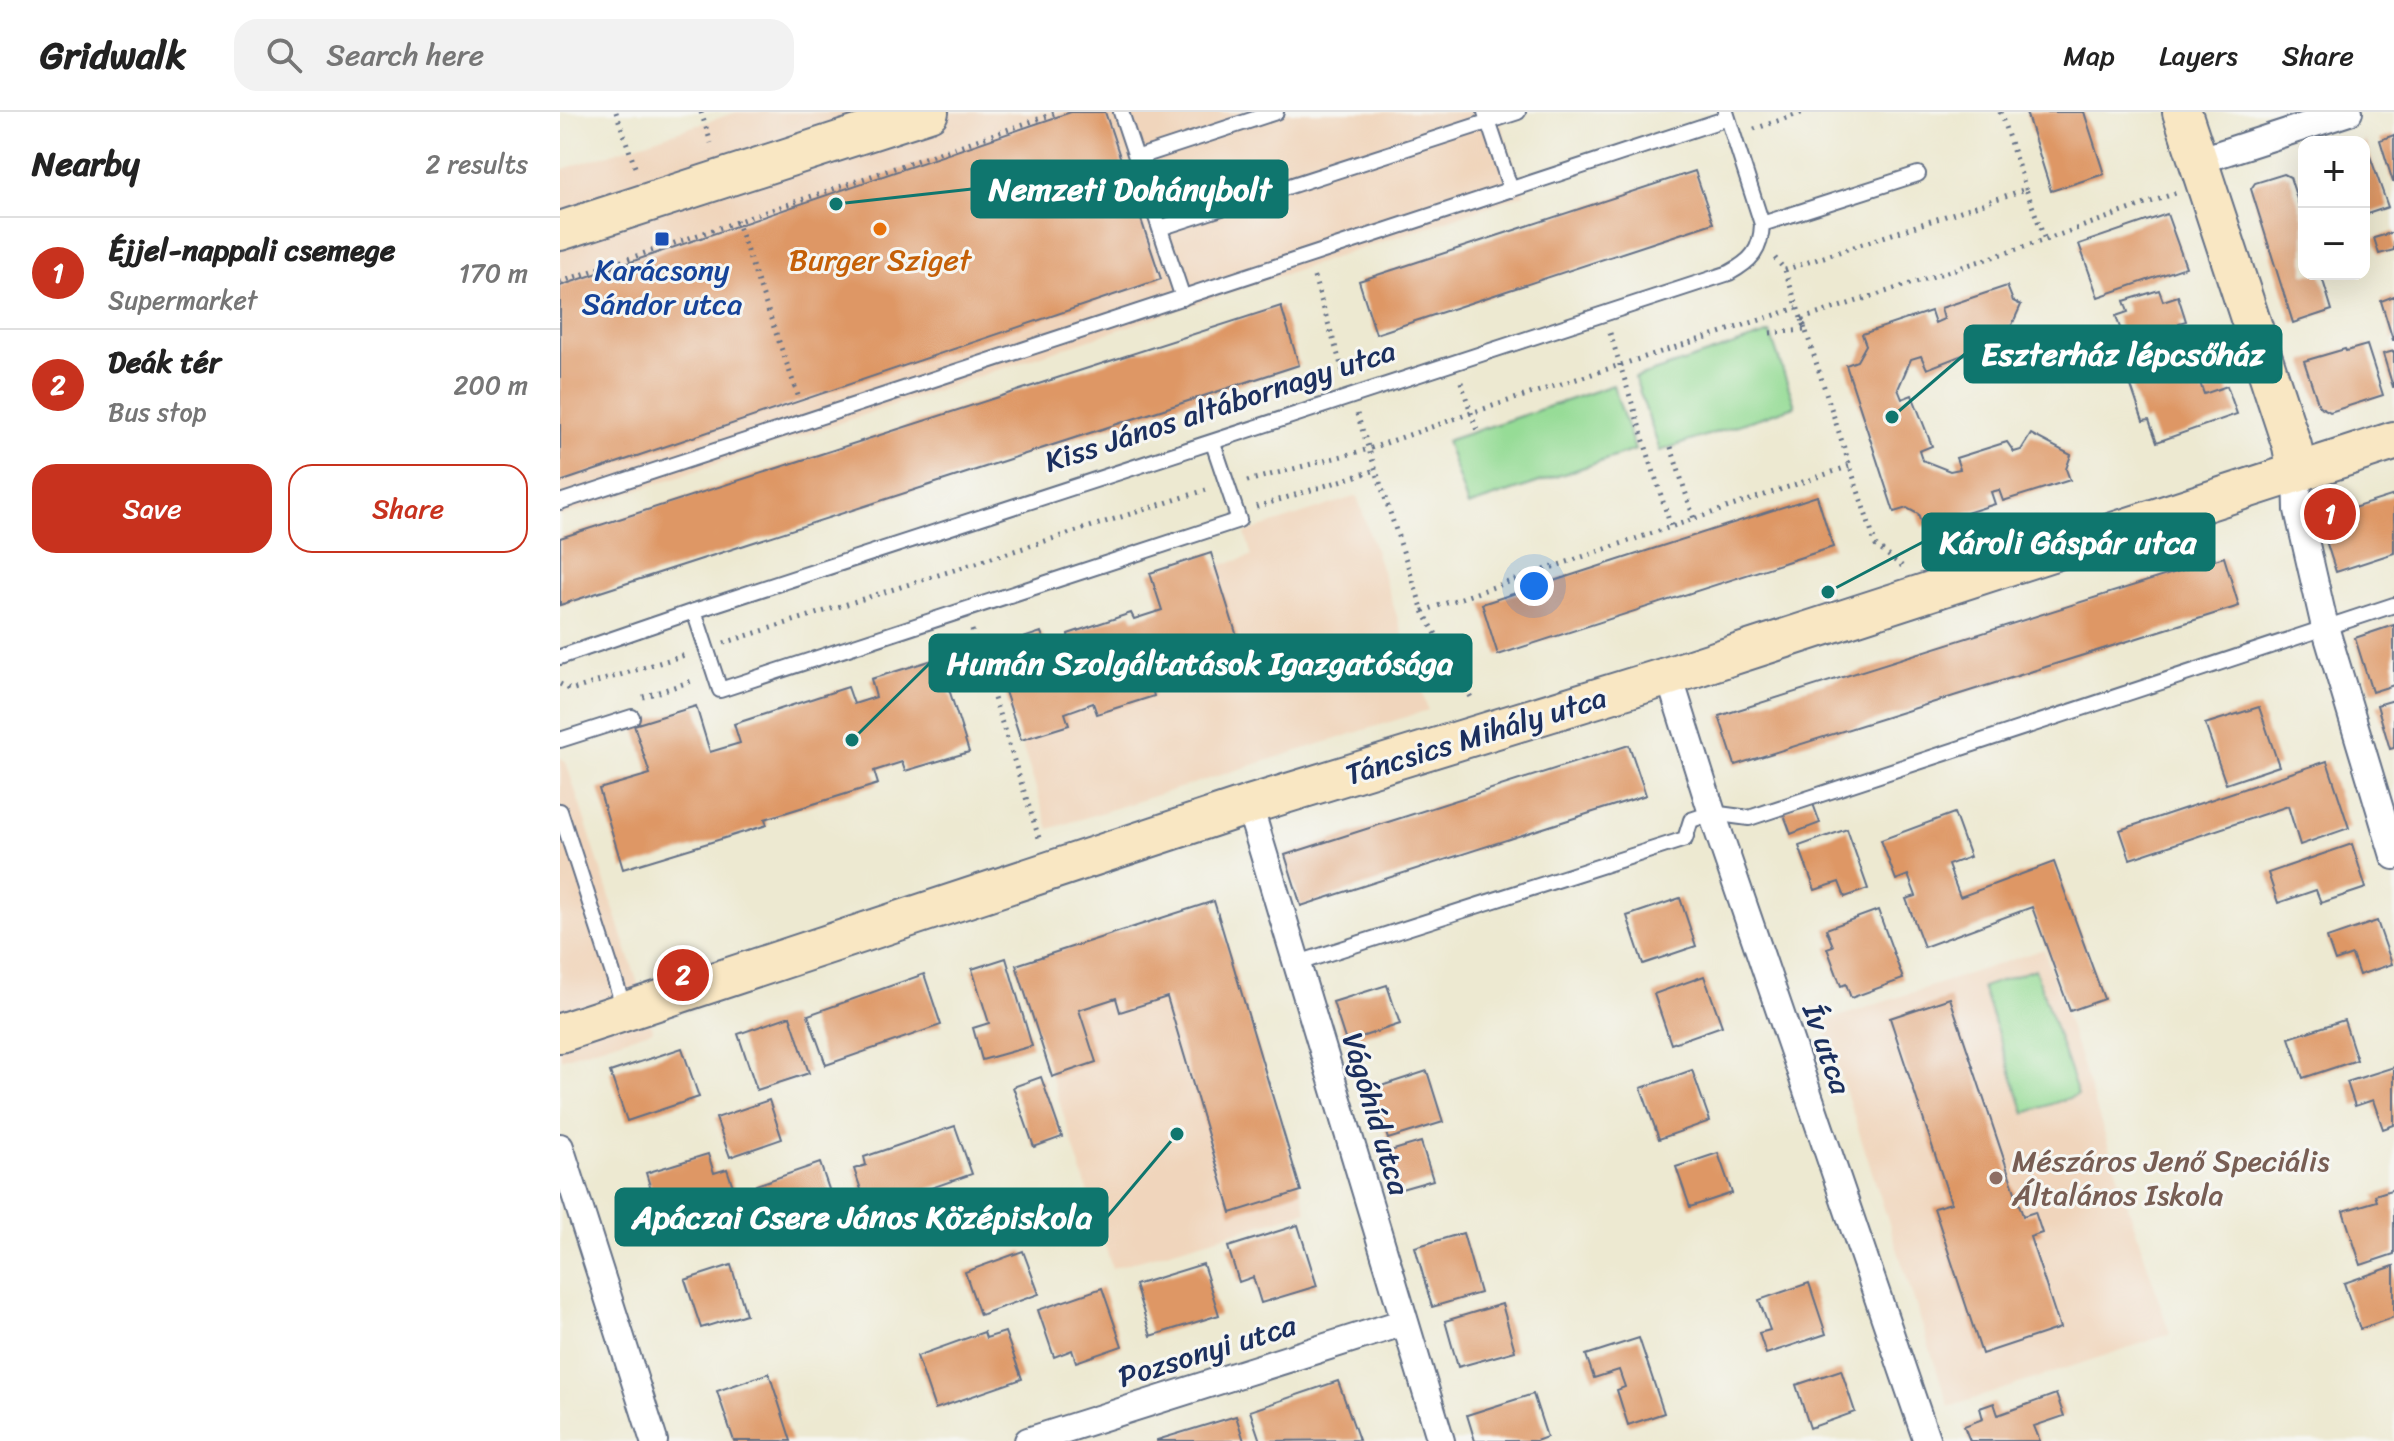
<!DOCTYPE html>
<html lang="en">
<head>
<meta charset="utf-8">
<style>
  :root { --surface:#fff; --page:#f2f2f2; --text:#222; --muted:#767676; --line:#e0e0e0; --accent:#c8321e }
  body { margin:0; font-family:Sriracha,sans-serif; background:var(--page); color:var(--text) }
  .controls { position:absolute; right:24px; top:24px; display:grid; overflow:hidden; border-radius:16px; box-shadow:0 8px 32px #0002 }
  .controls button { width:72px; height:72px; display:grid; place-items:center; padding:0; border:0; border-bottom:2px solid var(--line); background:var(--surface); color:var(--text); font:40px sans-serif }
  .you { position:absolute; left:974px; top:474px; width:28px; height:28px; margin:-20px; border:6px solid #fff; border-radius:50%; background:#1a73e8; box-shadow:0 0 0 12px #1a73e833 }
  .badge { display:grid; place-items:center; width:52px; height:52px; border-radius:50%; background:var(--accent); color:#fff; font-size:26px; font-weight:700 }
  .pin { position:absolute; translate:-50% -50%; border:4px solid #fff; box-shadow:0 2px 8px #0006 }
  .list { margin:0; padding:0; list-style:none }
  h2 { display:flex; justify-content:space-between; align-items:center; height:104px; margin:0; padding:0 32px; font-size:34px }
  h2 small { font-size:26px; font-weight:400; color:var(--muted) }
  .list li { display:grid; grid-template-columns:52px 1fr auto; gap:24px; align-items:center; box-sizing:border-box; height:112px; padding:0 32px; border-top:2px solid var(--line) }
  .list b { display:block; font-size:30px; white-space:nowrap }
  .list p { margin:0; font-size:26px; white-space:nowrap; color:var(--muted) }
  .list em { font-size:26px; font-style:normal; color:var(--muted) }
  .actions { display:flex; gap:16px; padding:24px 32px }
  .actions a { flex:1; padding:18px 0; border:2px solid var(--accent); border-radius:24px; text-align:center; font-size:28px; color:var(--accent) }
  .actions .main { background:var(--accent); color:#fff }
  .icon { flex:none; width:44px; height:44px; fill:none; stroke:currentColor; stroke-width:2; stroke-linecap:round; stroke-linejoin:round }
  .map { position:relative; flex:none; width:1834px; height:1329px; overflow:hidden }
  header { display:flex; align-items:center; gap:48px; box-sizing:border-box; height:112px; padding:0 40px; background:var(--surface); border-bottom:2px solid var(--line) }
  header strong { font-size:38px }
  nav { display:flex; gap:44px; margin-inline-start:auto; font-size:28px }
  .search { width:560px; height:72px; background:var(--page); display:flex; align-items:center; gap:20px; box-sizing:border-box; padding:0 28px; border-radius:24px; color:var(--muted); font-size:30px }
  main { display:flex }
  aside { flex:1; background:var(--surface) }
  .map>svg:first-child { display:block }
</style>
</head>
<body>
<header>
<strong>Gridwalk</strong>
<div class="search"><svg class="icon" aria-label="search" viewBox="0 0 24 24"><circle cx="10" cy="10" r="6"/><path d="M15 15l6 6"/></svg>Search here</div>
<nav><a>Map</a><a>Layers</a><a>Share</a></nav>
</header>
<main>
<aside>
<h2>Nearby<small>2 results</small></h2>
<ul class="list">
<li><span class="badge">1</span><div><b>Éjjel-nappali csemege</b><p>Supermarket</p></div><em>170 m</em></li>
<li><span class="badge">2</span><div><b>Deák tér</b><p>Bus stop</p></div><em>200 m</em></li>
</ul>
<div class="actions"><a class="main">Save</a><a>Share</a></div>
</aside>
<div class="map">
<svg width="1834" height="1329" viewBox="0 0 1834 1329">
  <rect width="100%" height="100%" fill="#f6f6f2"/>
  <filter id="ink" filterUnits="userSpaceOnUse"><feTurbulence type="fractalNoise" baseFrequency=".0125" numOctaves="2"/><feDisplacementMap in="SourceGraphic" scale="16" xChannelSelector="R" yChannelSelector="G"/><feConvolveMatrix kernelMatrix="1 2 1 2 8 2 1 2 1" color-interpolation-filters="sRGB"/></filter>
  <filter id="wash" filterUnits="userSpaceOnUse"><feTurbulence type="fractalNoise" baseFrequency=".006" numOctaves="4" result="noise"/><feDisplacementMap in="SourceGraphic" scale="32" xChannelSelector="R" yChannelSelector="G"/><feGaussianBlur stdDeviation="1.8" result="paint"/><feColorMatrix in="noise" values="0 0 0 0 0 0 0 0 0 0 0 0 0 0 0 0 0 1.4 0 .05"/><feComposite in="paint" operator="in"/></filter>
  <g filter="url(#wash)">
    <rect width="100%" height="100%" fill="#ede9d1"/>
    <path fill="#f0d5bc" d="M177,0H937L964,82L0,404V58Z
      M797,384L868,598L489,717L431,537L481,520L487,536L509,529L508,522L571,501L575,507L601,498L590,461L651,441L656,455L692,444L685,421Z
      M0,645L6,650L93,918L0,947Z
      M654,789L747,1099L552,1156L456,853Z
      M1484,837L1610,1222L1389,1295L1263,910Z"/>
    <path fill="#96dc96" stroke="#58867a" stroke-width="2" d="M1210,221L1235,294L1100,339L1075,266Z
      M1053,273L1075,338L908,394L886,329Z
      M1475,857L1518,983L1465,1001L1422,875Z"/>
    <g id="blocks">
      <path fill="#de9765" d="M511,0H545L601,167L0,370V174Z
        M1466,0H1524L1544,62L1491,79Z
        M1834,23V70H1833L1820,28Z
        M1804,27L1828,95L1804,103Z
        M1135,59L1153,111L816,222L799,169Z
        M1724,62L1730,65L1744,109V162H1761L1772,198L1733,211L1691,77L1695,71Z
        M1607,102L1626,155L1538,185L1519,132Z
        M1834,120V138L1819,142L1814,126Z
        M1447,174L1453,189L1461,193L1443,233L1424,225L1415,228L1418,237L1367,257L1361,244L1351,247L1338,277L1342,287L1352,283L1372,334L1359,339L1362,348L1390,359L1400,357L1396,346L1447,330L1454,340L1461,338L1471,322L1511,343L1506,357L1510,368L1443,389L1439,378L1431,380L1435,392L1362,415L1358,402L1347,396L1334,400L1286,253L1297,249L1306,233L1302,222L1371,199L1375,211L1384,207L1381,196Z
        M1599,178L1603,189L1618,184L1626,209L1619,211L1644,282L1667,274L1677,302L1597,330L1589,308L1583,309L1556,230L1564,228L1556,204L1568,200L1564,189Z
        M1834,184V228H1833L1821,189Z
        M721,194L739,253L0,493V426Z
        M1807,233L1823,283L1770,300L1759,294L1744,249L1785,237L1786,239Z
        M1834,239V275H1833L1823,242Z
        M1834,383V441L1776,460L1759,407Z
        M1257,384L1273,435L938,543L922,492Z
        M651,441L685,550L622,569L618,561L590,569L594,584L537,602L533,591L505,601L509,613L461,628L431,537L481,520L487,536L509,529L508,522L571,501L574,507L602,498L590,461Z
        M1664,445L1679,494L1175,653L1159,604Z
        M1834,513V573L1812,580L1795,526Z
        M379,546L409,640L345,659L342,650L314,659L318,672L205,707L207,713L63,757L39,677L90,662L74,613L136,594L150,640L180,631L174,612L288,575L294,592L316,585L311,567Z
        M1834,588V636L1830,637L1817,593Z
        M1699,595L1719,654L1666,672L1645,612Z
        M1069,633L1086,683L741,794L725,743Z
        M1767,649L1789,716L1740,733L1728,694L1570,747L1560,718Z
        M1252,689L1260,711L1231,722L1223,700Z
        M1394,701L1410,745L1388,753L1400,785L1494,750L1544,887L1510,899L1472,795L1364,835L1346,787L1356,784L1348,763L1336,768L1321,728Z
        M1287,717L1308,777L1285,785L1279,770L1255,778L1239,734Z
        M1792,732L1806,776L1761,791L1756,778L1718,791L1708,761Z
        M1120,786L1136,834L1083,852L1067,804Z
        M654,789L741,1079L671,1101L607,885L560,900L556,886L519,898L536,950L492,965L456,853Z
        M1318,798L1343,867L1291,886L1286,872L1281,874L1267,836L1273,834L1266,817Z
        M1817,809L1832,852L1799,863L1792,843L1775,849L1767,826Z
        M446,846L472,934L422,948L413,916L429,911L412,857Z
        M364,862L381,913L266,953L248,903Z
        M1144,864L1162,914L1111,932L1094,882Z
        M827,873L840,912L786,930L773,890Z
        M1390,886L1463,1104L1475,1100L1482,1121L1470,1125L1500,1216L1422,1242L1374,1096L1391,1091L1330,906Z
        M230,904L249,961L197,978L178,922Z
        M1784,908L1797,948L1743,966L1729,926Z
        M122,936L139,985L67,1009L50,960Z
        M1834,955V1013L1823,1017L1813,988L1795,994L1787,970Z
        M1132,958L1150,1009L1099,1027L1081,976Z
        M867,959L883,1010L828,1027L812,977Z
        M481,965L502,1025L474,1035L453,975Z
        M209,988L222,1027L170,1045L156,1006Z
        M395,1014L412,1062L308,1098L294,1057L306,1053L304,1045Z
        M861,1030L873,1068L831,1080L820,1042Z
        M1158,1041L1172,1081L1130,1095L1116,1055Z
        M148,1042L154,1061L167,1057L178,1089L102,1113L86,1061Z
        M260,1051L274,1092L210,1114L196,1073Z
        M1834,1077V1142L1801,1153L1783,1099L1817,1089L1815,1083Z
        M738,1113L757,1174L701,1191L693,1165L679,1170L668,1135Z
        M903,1121L920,1181L872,1195L855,1135Z
        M463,1139L479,1182L420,1203L405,1160Z
        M643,1152L659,1203L591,1224L575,1173Z
        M171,1153L186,1202L141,1216L125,1168Z
        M1834,1154V1205L1800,1217L1784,1171Z
        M1249,1171L1266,1222L1206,1242L1199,1221L1210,1218L1199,1188Z
        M542,1176L562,1234L516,1250L512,1238L494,1245L478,1198Z
        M942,1192L955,1239L898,1255L885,1209Z
        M424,1220L426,1226L445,1220L462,1267L375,1297L357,1244Z
        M1079,1226L1104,1301L1068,1313L1057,1278L1065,1275L1059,1258L1034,1266L1026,1243Z
        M1281,1258L1295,1300L1250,1316L1236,1273Z
        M209,1261L231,1329H174L157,1279Z
        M778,1269L799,1328L700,1329L690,1299Z
        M973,1282L987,1325L976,1329H915L907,1303Z
        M1496,1282L1504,1304L1474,1314L1480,1329H1410L1404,1314L1423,1307L1420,1296L1434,1291L1438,1303Z
        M676,1304L684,1329H597V1328Z"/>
    </g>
  </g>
  <g filter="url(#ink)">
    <use href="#blocks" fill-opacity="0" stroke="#647086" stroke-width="2"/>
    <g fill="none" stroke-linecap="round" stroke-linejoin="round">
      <defs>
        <path id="lane" d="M561,0L623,186
          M925,0L951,78
          M576,46L716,0
          M1202,112L1358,62
          M600,116L958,0
          M0,390L1168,6
          M134,499L160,578L679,408L653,331
          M0,545L134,499L1169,161C1191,149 1201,139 1202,112L1166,0
          M0,628L72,605
          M0,699L65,899
          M738,851L1125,727L1131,708L1152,701L1189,706L1834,493"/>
        <path id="street" d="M1638,49L1789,0
          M1737,361L1738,398L1765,515L1834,744
          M1109,564L1152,701L1367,1329
          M689,693L881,1329
          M0,1035L94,1329
          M468,1329L845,1210"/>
        <path id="secondary" d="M1622,0L1732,334L1737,361
          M0,119L369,0
          M0,921L689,693L1109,564L1834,329"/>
      </defs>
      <use href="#lane" stroke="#647086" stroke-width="18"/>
      <use href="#street" stroke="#647086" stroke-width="30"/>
      <use href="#secondary" stroke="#647086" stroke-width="42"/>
      <path stroke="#647086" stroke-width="5" stroke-dasharray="2 6" stroke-linecap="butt" d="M56,0L75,55
        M141,0L151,31
        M1440,0L1466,77
        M1194,17L1244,0
        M176,108L240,289
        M1215,146L1225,158L1245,218L1242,207L1316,434L1342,454
        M1225,158L1466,77L1485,128
        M754,165L785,266
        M0,170L499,0
        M1242,207L1485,128L1616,81
        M1050,221L1111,415
        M1210,221L1245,218
        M901,270L917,319
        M797,302L863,499L913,589
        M1111,335L1134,407
        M687,369L809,337L911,301L1237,196
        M696,395L816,358
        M863,499L1290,354
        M412,518L480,729
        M164,531L646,378
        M0,572L11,578L128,542
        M83,585L135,568"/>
      <use href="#lane" stroke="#fff" stroke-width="14"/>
      <use href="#street" stroke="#fff" stroke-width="26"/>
      <use href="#secondary" stroke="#f9e7c3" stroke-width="38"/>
    </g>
  </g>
  <circle fill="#e8710a" stroke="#f6f6f2" stroke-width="3" cx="320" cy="117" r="8"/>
  <rect fill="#1a4fb4" stroke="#f6f6f2" stroke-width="3" x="94" y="119" width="16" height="16" rx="4"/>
  <circle fill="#8d6e63" stroke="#f6f6f2" stroke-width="3" cx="1436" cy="1066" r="8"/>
  <g text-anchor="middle" stroke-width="6" stroke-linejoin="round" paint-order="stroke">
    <g font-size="30" fill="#c56008" stroke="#f6f6f2">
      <text x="320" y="158">Burger Sziget</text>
    </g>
    <g font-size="30" fill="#164399" stroke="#f6f6f2">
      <text x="102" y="168">Karácsony<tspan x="102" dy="34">Sándor utca</tspan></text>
    </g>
    <g font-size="30" fill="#1b2f5e" stroke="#f6f6f2">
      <text transform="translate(660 294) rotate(-18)" y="10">Kiss János altábornagy utca</text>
      <text transform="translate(916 624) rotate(-17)" y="10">Táncsics Mihály utca</text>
      <text transform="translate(1267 937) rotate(71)" y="10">Ív utca</text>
      <text transform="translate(816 1002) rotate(73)" y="10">Vágóhíd utca</text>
      <text transform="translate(647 1239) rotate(-17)" y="10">Pozsonyi utca</text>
    </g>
    <g font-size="30" fill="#785e54" stroke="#f6f6f2" text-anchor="start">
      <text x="1452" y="1059">Mészáros Jenő Speciális<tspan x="1452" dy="34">Általános Iskola</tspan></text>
    </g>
  </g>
  <path fill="none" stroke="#0f766e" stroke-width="3" d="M276 92L412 77M1332 305L1405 242M1268 480L1363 430M292 628L370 551M617 1022L547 1105"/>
  <g fill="#0f766e" stroke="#f6f6f2" stroke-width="3">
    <circle cx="276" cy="92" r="8"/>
    <circle cx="1332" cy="305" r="8"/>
    <circle cx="1268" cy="480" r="8"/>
    <circle cx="292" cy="628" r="8"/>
    <circle cx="617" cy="1022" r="8"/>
  </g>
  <g fill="#0f766e" stroke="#0f766e" stroke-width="3">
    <rect x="412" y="49" width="315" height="56" rx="8"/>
    <rect x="1405" y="214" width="316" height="56" rx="8"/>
    <rect x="1363" y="402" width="291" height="56" rx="8"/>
    <rect x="370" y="523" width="541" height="56" rx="8"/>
    <rect x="56" y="1077" width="491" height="56" rx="8"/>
  </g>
  <g font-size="32" text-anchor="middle" font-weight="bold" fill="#fff">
    <text x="570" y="88">Nemzeti Dohánybolt</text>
    <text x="1563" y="253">Eszterház lépcsőház</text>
    <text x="1508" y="441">Károli Gáspár utca</text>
    <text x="640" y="562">Humán Szolgáltatások Igazgatósága</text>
    <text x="302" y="1116">Apáczai Csere János Középiskola</text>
  </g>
</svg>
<div class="controls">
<button>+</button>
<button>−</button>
</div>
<div class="you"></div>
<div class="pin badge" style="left:1770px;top:402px">1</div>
<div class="pin badge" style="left:123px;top:863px">2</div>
</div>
</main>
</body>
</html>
